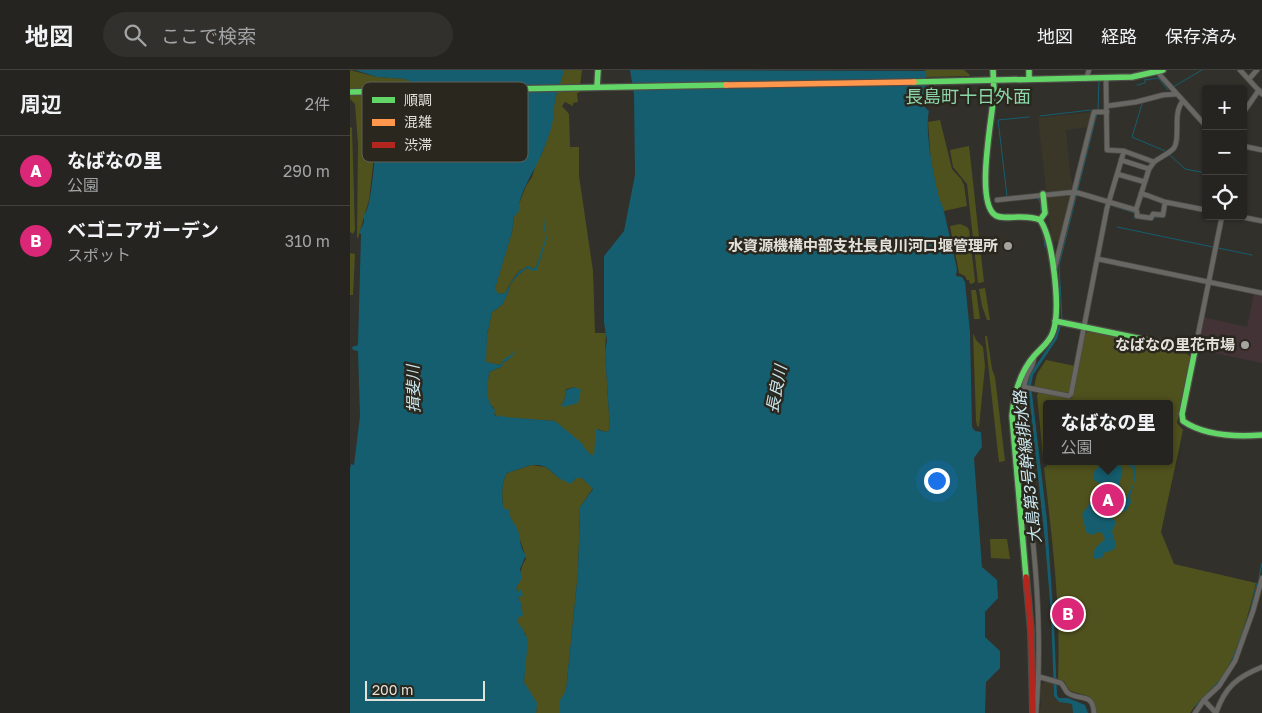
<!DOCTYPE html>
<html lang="ja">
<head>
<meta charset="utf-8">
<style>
  :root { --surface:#252420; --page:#31302d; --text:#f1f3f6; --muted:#a3a4a5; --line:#42413e; --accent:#db2777 }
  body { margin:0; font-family:"Golos Text","Noto Sans JP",sans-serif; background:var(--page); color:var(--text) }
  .controls { position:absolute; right:15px; top:15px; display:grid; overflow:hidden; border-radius:5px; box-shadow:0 1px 4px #0004 }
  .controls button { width:45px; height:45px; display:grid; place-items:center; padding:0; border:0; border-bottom:1px solid var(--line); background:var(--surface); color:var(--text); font:25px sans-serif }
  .scale { position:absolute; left:15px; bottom:12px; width:120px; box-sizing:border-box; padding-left:5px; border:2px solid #e2e1da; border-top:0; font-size:14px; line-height:18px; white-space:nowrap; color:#e2e1da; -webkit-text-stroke:4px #2a271e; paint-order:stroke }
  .you { position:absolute; left:586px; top:410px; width:18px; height:18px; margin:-12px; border:4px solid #fff; border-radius:50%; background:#1a73e8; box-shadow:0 0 0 8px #1a73e833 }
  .badge { display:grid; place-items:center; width:32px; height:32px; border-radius:50%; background:var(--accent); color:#fff; font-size:16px; font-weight:700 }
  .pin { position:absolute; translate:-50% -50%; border:2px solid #fff; box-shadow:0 1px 5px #0006 }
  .popup { position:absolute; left:693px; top:330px; width:130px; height:65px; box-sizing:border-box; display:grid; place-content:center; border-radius:5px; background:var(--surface); filter:drop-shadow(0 1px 4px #0005); font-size:16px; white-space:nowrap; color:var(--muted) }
  .popup b { font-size:19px; color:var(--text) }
  .popup::after { content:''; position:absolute; left:50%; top:100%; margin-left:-10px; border:10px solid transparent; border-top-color:var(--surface) }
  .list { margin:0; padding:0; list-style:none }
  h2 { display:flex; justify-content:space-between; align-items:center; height:65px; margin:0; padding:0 20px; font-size:21px }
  h2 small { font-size:16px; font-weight:400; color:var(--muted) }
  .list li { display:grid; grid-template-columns:32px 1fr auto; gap:15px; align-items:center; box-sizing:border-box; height:70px; padding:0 20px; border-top:1px solid var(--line) }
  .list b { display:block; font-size:19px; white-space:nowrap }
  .list p { margin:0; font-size:16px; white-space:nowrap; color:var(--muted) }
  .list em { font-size:16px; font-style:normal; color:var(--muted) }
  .icon { flex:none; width:28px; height:28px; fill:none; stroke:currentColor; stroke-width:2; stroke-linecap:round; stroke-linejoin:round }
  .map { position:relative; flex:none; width:912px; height:643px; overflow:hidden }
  header { display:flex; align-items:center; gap:30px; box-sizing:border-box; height:70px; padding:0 25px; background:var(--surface); border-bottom:1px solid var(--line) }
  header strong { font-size:24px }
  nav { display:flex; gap:28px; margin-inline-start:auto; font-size:18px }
  .search { width:350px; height:45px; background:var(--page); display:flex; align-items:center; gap:12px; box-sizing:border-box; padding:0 18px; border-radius:28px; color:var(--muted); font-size:19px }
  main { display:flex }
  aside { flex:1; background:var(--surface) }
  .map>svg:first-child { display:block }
</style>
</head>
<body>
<header>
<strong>地図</strong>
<div class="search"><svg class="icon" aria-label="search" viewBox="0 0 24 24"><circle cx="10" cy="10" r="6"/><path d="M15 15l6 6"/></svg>ここで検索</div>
<nav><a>地図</a><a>経路</a><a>保存済み</a></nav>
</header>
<main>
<aside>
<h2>周辺<small>2件</small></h2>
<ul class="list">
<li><span class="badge">A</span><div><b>なばなの里</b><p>公園</p></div><em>290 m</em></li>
<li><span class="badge">B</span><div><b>ベゴニアガーデン</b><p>スポット</p></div><em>310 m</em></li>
</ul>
</aside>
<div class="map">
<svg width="912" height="643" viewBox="0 0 912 643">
  <rect width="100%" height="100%" fill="#31302b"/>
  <path fill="#433336" d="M904,223L912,225V293L849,280L847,276L853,247L897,257Z"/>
  <path fill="#3a3728" d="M742,42L739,57L716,60L720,103L724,119L699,122L696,120L688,48Z
    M721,124L711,171L702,172L696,128L697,126Z
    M695,611L703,612L705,628L709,632L722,634L723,643H688L691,636V615Z"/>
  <path fill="#50521e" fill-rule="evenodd" d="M0,0L27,7L55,9L59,11C60,21 48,31 48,44L43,47L33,61H27L19,130L8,168H7L8,74L5,34L0,29Z
    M214,0H232L229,23H227L228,32L223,33V36L215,32L212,36L219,44L220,77H229V106L243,201L245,263H256L255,282L260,360L255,362L248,359L245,385H241L205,351L147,347L144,343V338C133,329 138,312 139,302L151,297L152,293L158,290L162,285L152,292L150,295L135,292L137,265L142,242L152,235L158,223L160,215L166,207L177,198L182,200L187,198L194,176L186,197L183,199L179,196C165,200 161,213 155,223L149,224L146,222L145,219L147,211L162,162L164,147L176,116L182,107L187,91L191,86L201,58L205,29ZM225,317L227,333L211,335L214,332L216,319Z
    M573,0H614L620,5L619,6L576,7V1Z
    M590,50L602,99L611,109L614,115L617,136L594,141L588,127L581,91L578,52Z
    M0,57L2,58L5,160L3,164L0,162Z
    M619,76L634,212L628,213L617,114L603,97L600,80Z
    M610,154L617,157L619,160L625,211L624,213L620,214L619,210H617L615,206L609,203L600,156Z
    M0,183L5,184L3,225H0Z
    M635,218L640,250H637L632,236L629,219Z
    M621,220H626L630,249H624Z
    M738,261L836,282L841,288L827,353L833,360L811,462L824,494L906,513C900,540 886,590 869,611C859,623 848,630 840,643H746C746,622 734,627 719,620L714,611L708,609C711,538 702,468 694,398L697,396L693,387L687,325L689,322L721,329L734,266ZM697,334H819V391H697Z
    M623,263L626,270L633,277L635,296L629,357L627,356L626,350Z
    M635,266H637L642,299L645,307L655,391L649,392Z
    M696,290L725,296L720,322L717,323L684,317L687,304Z
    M181,395L196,397L210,409L223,412L226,408H232L243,418L230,437L228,502L216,621L213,626L209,643H186C188,633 180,621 174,615L176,565L168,553V548L172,538L168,526H170L166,518C171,508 169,498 176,489C173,477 163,445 153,439C152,427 151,413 157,403Z
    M640,469H657L660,489L641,488Z"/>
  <path fill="#155e6f" d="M5,0H214C212,10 207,20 205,30C204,37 204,43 203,50C201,61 196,73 192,83C186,99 168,123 169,141L164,147L162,162L147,212L145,219L147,222L149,224L155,223C161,213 166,200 179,196L183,199L186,197L196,167L194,160V146L195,161L197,168L187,200L183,201L177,198L166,207L160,215L158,223L152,235L142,242L137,265L136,292L150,295L153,290L168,280L158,290L152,293L153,296L139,302C138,315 134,329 145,340L144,344L147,347L150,345L155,347L205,351L234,375L233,376L241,385H244L246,359L255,362L260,360L255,282L257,270L254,253V186L274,161L285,105L284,24L280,0L576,1L577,21L574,22C571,28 573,37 579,41C574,59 585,118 592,136L593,137L607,199L606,206L612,207L615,212L620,262L622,357L625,361L631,362L632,377L624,388L632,497L647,510L648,528L635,542V567L650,581V598L636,612L635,643H209V632L216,620L228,502L230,437L243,419L232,408H226L221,414L210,409L196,397L189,395H181L157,403C151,413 152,427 153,438L159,440C159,448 164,452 167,458C171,467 169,478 176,485L170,499L172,508L166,518L168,522L171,519L173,526L168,527L171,533L173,545L168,548V553L172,558L178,570L174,612L187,633L186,643H0V399L1,394L4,395L10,346L8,281L3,280L2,277L8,275L11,164L9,163L14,152V145C20,140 23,105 24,95C25,92 23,89 23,87C24,79 28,72 26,63L27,61H33L43,47L48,44L47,35C53,31 60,18 59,11L55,9L27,7Z
    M712,249H713L707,269L683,305L681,315L697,451L704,554L707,625L709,628H718L735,635L738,643H723L722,634L709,632L704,626L701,543L695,471L678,314L680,304L705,267Z
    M225,317L231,320L228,333L213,337L211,335L214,332L216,320Z
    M780,391H783V394L786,398L785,410L780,426L781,433L776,441L767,442L760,440L758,443L765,451V455L762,461L766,476L763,480L754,483L752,488L745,489L743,486L745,478L755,469L752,463L748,462L742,465L736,462L732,444L743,429L744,421H754L751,414L744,410V401L747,399L750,394L757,395V398H761V403H762V398H766V395L771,396C774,404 771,404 770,412C770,425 774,423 762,432L764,435H769L775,431L784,412L783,399L779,395Z"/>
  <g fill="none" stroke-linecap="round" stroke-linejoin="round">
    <path stroke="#155e6f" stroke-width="1" d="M795,10L808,8L818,20
      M787,15L795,13V9
      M823,17L852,0
      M792,34L782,67L815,81
      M748,39L749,11
      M690,46L741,40
      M820,85L835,99L856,103
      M657,126L648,50L679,47
      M687,128L690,131L691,141
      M760,135L785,143L784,148L794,149
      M803,150L804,147H812
      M767,157L863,177
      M694,168L695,177
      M868,178L902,185
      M712,249L709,195L747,43
      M909,507L912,493
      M888,574L900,542L907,513
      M845,636L869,611L880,595L886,579"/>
    <path stroke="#4c4b45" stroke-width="5.5" stroke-dasharray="5.5 3" stroke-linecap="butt" d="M643,32L644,21"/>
    <defs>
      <path id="street" d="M890,0L912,24
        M809,2L810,5L856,56
        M757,8L756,12L757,80L774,81
        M736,9L739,0
        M899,9L907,0
        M757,36L786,32L813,25L827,24
        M893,43L909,20
        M893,76L912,80
        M771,90L799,99
        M767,104L795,112
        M791,123L815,132L856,140
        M647,130L725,122L786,140L799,99L804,92
        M786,140L787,142V146L801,148L803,144L813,145L815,132
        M887,146L912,151
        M748,189L912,223
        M703,198L705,197L744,42H757
        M845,280L872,146
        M684,287C684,295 680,298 677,305C672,319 672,334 670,348C680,446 695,545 686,643
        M674,317L719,326L721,324L757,138L774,81L804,92C809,88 820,83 824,78C831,68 822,43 833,31
        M690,607L711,613C714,616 715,621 718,623C730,631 743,622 744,643
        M854,630L866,643
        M845,643L854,630L869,616L885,591L903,541L912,508
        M866,643C875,617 887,607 912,597"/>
      <path id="fast" d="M643,0L644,21
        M679,0V9
        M564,12L782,7L813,0
        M247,17L248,0
        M0,22L376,15
        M643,32C641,54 626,132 645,145C653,151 675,143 690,150
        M705,251L845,280L832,344L833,351C855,366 886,367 912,365
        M676,507L662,346C664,325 670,302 684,286C691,278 700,272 703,262C711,240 703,168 690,150L695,143L693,124"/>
      <path id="slow" d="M376,15L564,12"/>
      <path id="jam" d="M676,507L681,561L683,643"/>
    </defs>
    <use href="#street" stroke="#4d4c47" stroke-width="6"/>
    <use href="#fast" stroke="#4d4c47" stroke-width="8"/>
    <use href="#slow" stroke="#4d4c47" stroke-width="8"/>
    <use href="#jam" stroke="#4d4c47" stroke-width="8"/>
    <use href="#street" stroke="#686763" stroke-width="4.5"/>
    <use href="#fast" stroke="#63d668" stroke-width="5.5"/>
    <use href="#slow" stroke="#ff974d" stroke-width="5.5"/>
    <use href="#jam" stroke="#b3261e" stroke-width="5.5"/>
  </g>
  <g fill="#a4a39d" stroke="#2a271e" stroke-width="2">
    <circle cx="658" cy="176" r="5"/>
    <circle cx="895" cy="275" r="5"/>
  </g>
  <g text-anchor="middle" stroke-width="5" stroke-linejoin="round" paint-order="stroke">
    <g font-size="15" font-weight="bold" fill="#e2e1da" stroke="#2a271e" text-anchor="end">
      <text x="648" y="181">水資源機構中部支社長良川河口堰管理所</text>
      <text x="885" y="280">なばなの里花市場</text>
    </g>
    <g font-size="16" font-style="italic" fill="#cce8f1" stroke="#2a271e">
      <text transform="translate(63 319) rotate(-91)" y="6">揖斐川</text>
      <text transform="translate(426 319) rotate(-79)" y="6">長良川</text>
      <text transform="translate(677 397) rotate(-96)" y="6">大島第3号幹線排水路</text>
    </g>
    <g font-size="18" fill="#8bd7a9" stroke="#2a271e">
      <text x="618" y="33">長島町十日外面</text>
    </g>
  </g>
  <rect x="12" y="12" width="166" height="80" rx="8" fill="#2a271e" stroke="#615f56" stroke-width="1"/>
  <rect x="22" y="27" width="23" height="6" fill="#63d668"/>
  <rect x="22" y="49" width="23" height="7" fill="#ff974d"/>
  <rect x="22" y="72" width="23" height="6" fill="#b3261e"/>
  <g font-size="14" fill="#e2e1da">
    <text x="54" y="35">順調</text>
    <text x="54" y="57">混雑</text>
    <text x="54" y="80">渋滞</text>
  </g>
</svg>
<div class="controls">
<button>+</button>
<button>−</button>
<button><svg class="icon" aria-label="locate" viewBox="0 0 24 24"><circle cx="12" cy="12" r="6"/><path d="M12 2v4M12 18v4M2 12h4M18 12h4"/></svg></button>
</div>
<div class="scale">200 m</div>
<div class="you"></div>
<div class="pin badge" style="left:758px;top:430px">A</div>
<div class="popup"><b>なばなの里</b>公園</div>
<div class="pin badge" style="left:718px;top:544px">B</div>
</div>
</main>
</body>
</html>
